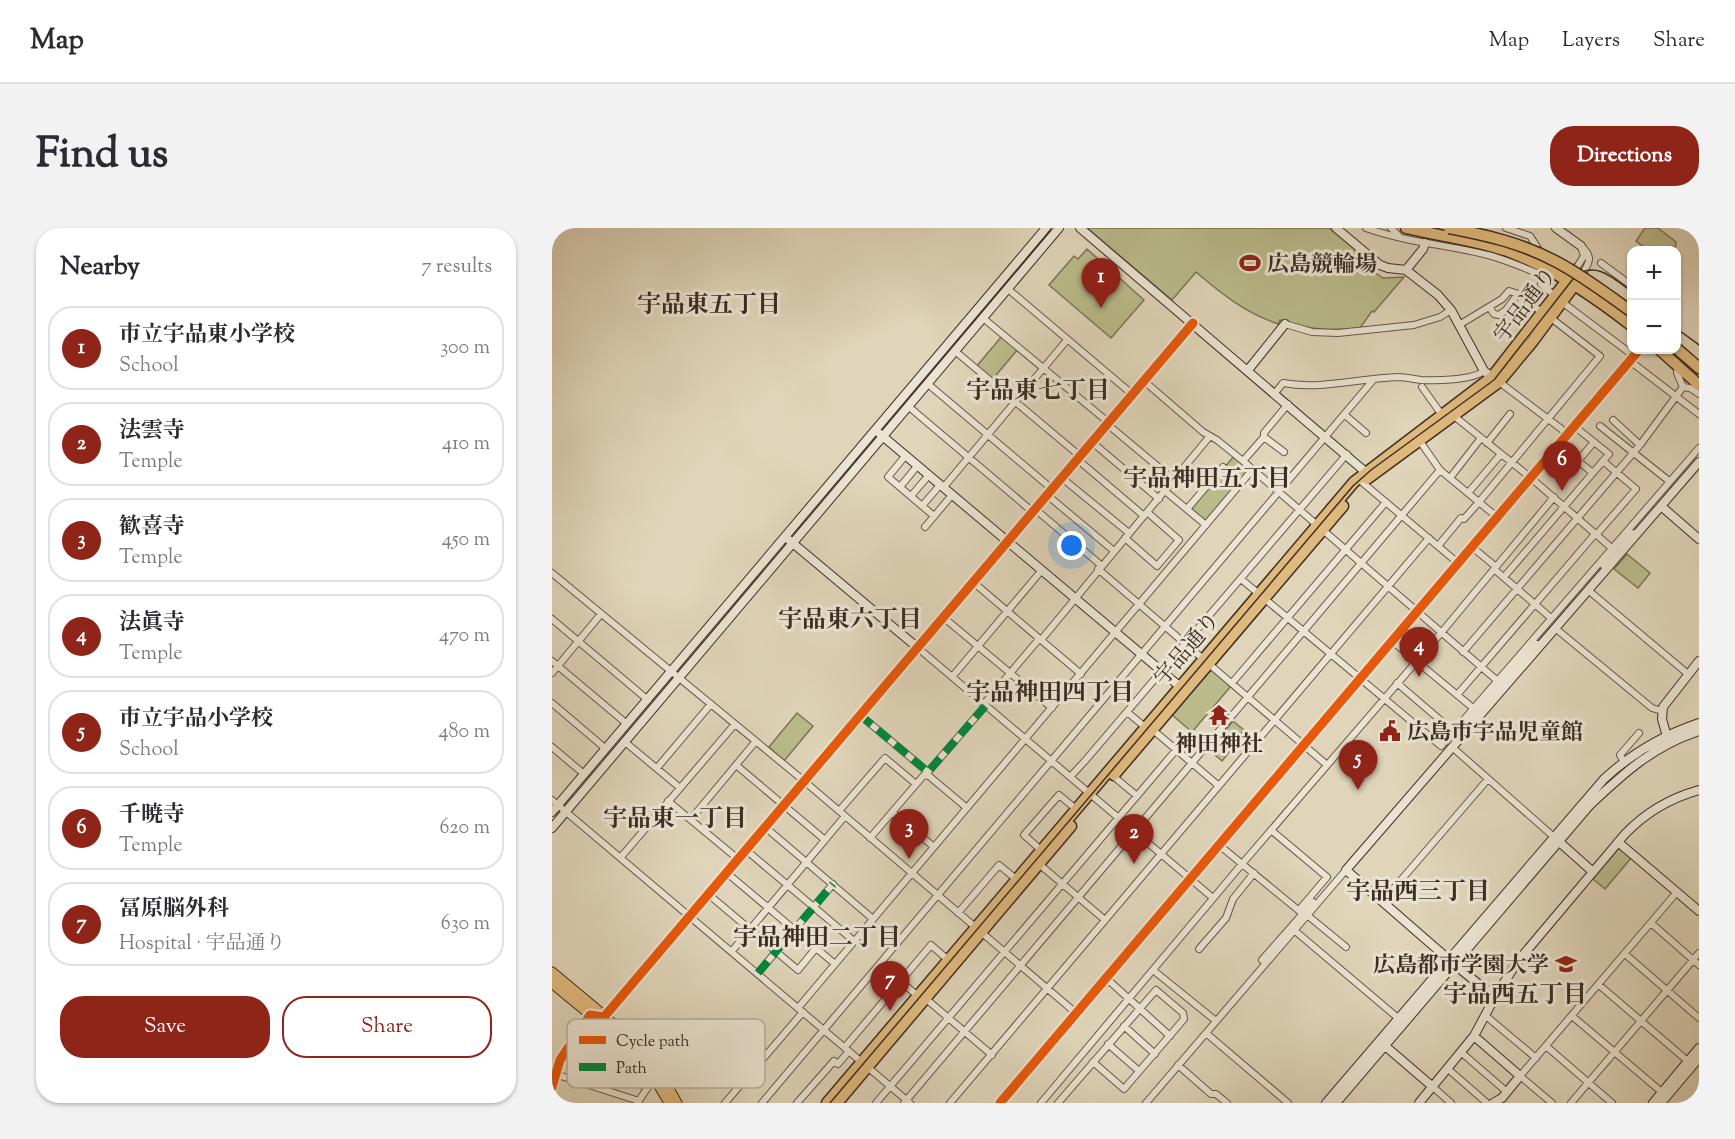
<!DOCTYPE html>
<html lang="en">
<head>
<meta charset="utf-8">
<style>
  :root { --surface:#fff; --page:#f2f2f3; --text:#2b2b33; --muted:#7c7c81; --line:#e1e1e2; --accent:#8f2418 }
  body { margin:0; font-family:"Sorts Mill Goudy","Noto Serif JP",serif; background:var(--page); color:var(--text) }
  .controls { position:absolute; right:18px; top:18px; display:grid; overflow:hidden; border-radius:12px; box-shadow:0 2px 4px #0004 }
  .controls button { width:54px; height:54px; display:grid; place-items:center; padding:0; border:0; border-bottom:2px solid var(--line); background:var(--surface); color:var(--text); font:30px sans-serif }
  .you { position:absolute; left:520px; top:318px; width:21px; height:21px; margin:-15px; border:4px solid #fff; border-radius:50%; background:#1a73e8; box-shadow:0 0 0 9px #1a73e833 }
  .badge { display:grid; place-items:center; width:39px; height:39px; border-radius:50%; background:var(--accent); color:#fff; font-size:20px; font-weight:700 }
  .pin { position:absolute; translate:-50% -50px; filter:drop-shadow(0 2px 3px #0008) }
  .pin::after { content:''; position:absolute; top:32px; width:21px; height:18px; background:inherit; clip-path:polygon(0 0,100% 0,50% 100%) }
  .list { margin:0; padding:0; list-style:none }
  h2 { display:flex; justify-content:space-between; align-items:center; height:78px; margin:0; padding:0 24px; font-size:26px }
  h2 small { font-size:20px; font-weight:400; color:var(--muted) }
  .list li { display:grid; grid-template-columns:39px 1fr auto; gap:18px; align-items:center; box-sizing:border-box; height:84px; margin:0 12px 12px; padding:0 12px; border:2px solid var(--line); border-radius:24px }
  .list b { display:block; font-size:22px; white-space:nowrap }
  .list p { margin:0; font-size:20px; white-space:nowrap; color:var(--muted) }
  .list em { font-size:20px; font-style:normal; color:var(--muted) }
  .actions { display:flex; gap:12px; padding:18px 24px }
  .actions a { flex:1; padding:14px 0; border:2px solid var(--accent); border-radius:24px; text-align:center; font-size:21px; color:var(--accent) }
  .actions .main { background:var(--accent); color:#fff }
  .map { position:relative; flex:none; width:1147px; height:875px; overflow:hidden; border-radius:24px }
  header { display:flex; align-items:center; gap:36px; box-sizing:border-box; height:84px; padding:0 30px; background:var(--surface); border-bottom:2px solid var(--line) }
  header strong { font-size:28px }
  nav { display:flex; gap:33px; margin-inline-start:auto; font-size:21px }
  .intro { display:flex; align-items:center; justify-content:space-between; box-sizing:border-box; height:144px; padding:0 36px }
  h1 { margin:0; font-size:42px }
  .button { padding:15px 27px; border-radius:24px; background:var(--accent); color:#fff; font-size:21px; font-weight:700 }
  main { display:flex; gap:36px; padding:0 36px }
  aside { flex:1; background:var(--surface); border-radius:24px; box-shadow:0 2px 4px #0004 }
  .map>svg:first-child { display:block }
</style>
</head>
<body>
<header>
<strong>Map</strong>
<nav><a>Map</a><a>Layers</a><a>Share</a></nav>
</header>
<div class="intro"><h1>Find us</h1><a class="button">Directions</a></div>
<main>
<aside>
<h2>Nearby<small>7 results</small></h2>
<ul class="list">
<li><span class="badge">1</span><div><b>市立宇品東小学校</b><p>School</p></div><em>300 m</em></li>
<li><span class="badge">2</span><div><b>法雲寺</b><p>Temple</p></div><em>410 m</em></li>
<li><span class="badge">3</span><div><b>歓喜寺</b><p>Temple</p></div><em>450 m</em></li>
<li><span class="badge">4</span><div><b>法眞寺</b><p>Temple</p></div><em>470 m</em></li>
<li><span class="badge">5</span><div><b>市立宇品小学校</b><p>School</p></div><em>480 m</em></li>
<li><span class="badge">6</span><div><b>千暁寺</b><p>Temple</p></div><em>620 m</em></li>
<li><span class="badge">7</span><div><b>冨原脳外科</b><p>Hospital · 宇品通り</p></div><em>630 m</em></li>
</ul>
<div class="actions"><a class="main">Save</a><a>Share</a></div>
</aside>
<div class="map">
<svg width="1147" height="875" viewBox="0 0 1147 875">
  <rect width="100%" height="100%" fill="#e0d5ba"/>
  <filter id="stains"><feTurbulence type="fractalNoise" baseFrequency=".00333" numOctaves="4"/><feColorMatrix values="0 0 0 0 .2 0 0 0 0 .09 0 0 0 0 .02 0 0 0 .5 -.17"/></filter>
  <radialGradient id="worn" r=".72"><stop offset=".6" stop-color="#630" stop-opacity="0"/><stop offset="1" stop-color="#630" stop-opacity=".3"/></radialGradient>
  <path fill="#babb8b" stroke="#7b7458" stroke-width="1.5" d="M535,0H777L802,20L822,44L831,50L852,49L822,84L820,83L808,100C776,103 759,102 728,92L726,96C692,84 671,67 644,44L620,72Z
    M1093,0H1106L1124,14V17L1121,22H1096L1084,13Z
    M535,21L592,72L559,110L497,57L522,28L526,31Z
    M450,108L466,121L440,152L424,139Z
    M682,228L696,240V244L655,292L652,293L641,283L640,278Z
    M1075,326L1098,345L1086,360L1062,341Z
    M657,442H660L679,458L640,504L619,486Z
    M245,485L261,498L232,533L217,519Z
    M681,493L692,502L677,520L679,522L670,533L657,522Z
    M1066,621H1070L1080,629L1053,661L1041,651Z
    M54,812L75,835L79,832L95,852L91,862C75,848 57,843 36,838Z"/>
  <g fill="none" stroke-linecap="round" stroke-linejoin="round">
    <defs>
      <path id="street" d="M814,0C853,14 896,17 936,27C955,32 971,39 989,47
        M839,0L848,9
        M954,0L978,8L987,22
        M1029,18C1041,28 1038,34 1030,47
        M1049,35L1080,58
        M1023,42L1032,28L1029,19
        M989,56L1003,68
        M456,61L580,166
        M1010,74L1082,128
        M937,79L942,86L947,87L954,82L965,67
        M431,90L556,194
        M733,96L760,104L786,105L862,97L888,89L899,82
        M907,97L950,71L957,63L970,67L990,85
        M403,123L528,228
        M1078,133L1147,186
        M1126,137L1125,145L1131,159L1138,160L1147,166
        M592,153L651,204L665,212L691,233L948,455
        M946,153L1016,206
        M376,156L500,261
        M870,159L890,187
        M723,165L731,155C770,162 808,150 846,149C854,149 861,151 869,152C884,153 921,152 932,143
        M356,178L481,284
        M793,187L814,205
        M902,188L979,250L1062,322
        M1061,192L1088,217
        M555,196L622,252
        M1048,198L1117,253
        M712,209L732,224
        M867,212L888,242L945,289
        M540,214L607,271
        M935,215L958,186
        M354,227L336,249L382,288
        M525,231L592,288
        M691,233L712,209V205L736,176
        M1041,245L1026,233L1042,214
        M510,250L577,305
        M898,250L929,210
        M811,255L906,335
        M348,259L366,237
        M391,260L515,112
        M613,263L654,297
        M916,265L949,226
        M495,267L562,323
        M359,268L377,247
        M370,278L388,257
        M483,281L550,338
        M635,281L671,239
        M373,299L400,267
        M1044,307L1084,261L1051,233
        M573,310L605,338L627,312L595,284
        M886,318L909,290L912,291L927,274L1048,128L999,90
        M920,319L943,338
        M546,341L775,537
        M942,341L999,390
        M1054,341L1051,337L1062,322L1079,305L1085,306
        M0,345L252,553L524,785
        M952,349L1057,226L1022,198
        M689,351L889,518L1147,220
        M421,354L529,446
        M1036,362L1136,446
        M391,389L500,480
        M0,391L96,472
        M1003,400L1100,480L1110,483
        M489,412L658,208
        M840,413L921,480
        M366,420L661,670
        M911,424L1088,217L1131,159
        M0,433L75,496
        M0,445L49,386
        M400,449L490,342
        M680,455L834,274
        M845,455L901,503
        M905,467L1043,306
        M0,475L54,521
        M432,476L487,411
        M575,484L593,499
        M308,487L376,544L434,477
        M601,502L667,558
        M911,504L913,498L985,416
        M73,514L127,559
        M0,519L32,546
        M900,519L1002,609
        M1072,534L1068,527L1087,505
        M184,537L273,612
        M105,540L159,476
        M561,548L584,567
        M518,549L532,534L795,226
        M0,572L358,875
        M116,573L186,631
        M287,583L333,530L364,556
        M340,584L382,619
        M139,591L204,513
        M213,599L321,691
        M719,602L775,649L747,682
        M318,610L372,547L377,548L415,580
        M667,617L751,686
        M194,622L302,713
        M489,622L472,607L507,567L524,581
        M69,629L183,496
        M487,636L553,692
        M175,645L283,736
        M156,666L246,742L264,720
        M831,673L936,551
        M406,685L447,637L464,651
        M755,687L794,719
        M1099,695L1147,737
        M742,702L846,790
        M647,721L674,690L681,671L702,645
        M180,723L293,588
        M1073,726L1147,790
        M710,732L761,674
        M601,742L664,793
        M206,745L281,656
        M554,750L618,808
        M348,753L366,768
        M1047,757L1138,835
        M373,770L440,827
        M246,780L701,241
        M934,788L984,830
        M1020,788L1112,866
        M572,798L603,826
        M654,805L736,875
        M556,816L587,843
        M994,818L1060,875
        M293,819L379,717L395,731
        M910,825L955,864
        M626,837L659,866H664L675,875
        M896,841L935,875
        M0,845L87,873
        M0,859L8,832L38,787
        M881,859L899,875
        M86,874L96,859L103,851
        M173,875L251,784
        M210,875L822,151
        M245,875L282,833L286,836L297,823
        M324,875L624,522
        M352,875L888,242
        M398,875L877,310
        M489,875L690,636L889,405L1002,269
        M506,875L604,762L631,785L632,791L572,861L541,834
        M594,875L794,642
        M1000,875L968,848L1125,664
        M1019,875L1147,725"/>
      <path id="secondary" d="M528,0L817,247
        M784,0L828,37L836,40L854,42L886,67L899,82L932,143L940,149
        M1004,0L1029,18
        M0,2L2,0
        M854,42L871,21L873,15
        M696,142L733,96
        M328,206L632,462
        M1109,278L1147,311
        M237,312L366,420
        M1116,512L1110,491L1111,479L1147,433
        M0,584L494,0
        M0,600L507,0
        M1004,611L1041,644
        M1066,614L1147,683
        M944,767L929,758L902,736L794,642L1147,234
        M47,788L52,789L641,95
        M922,808L968,848L950,870L941,875
        M832,817L881,859
        M448,875L1087,122
        M774,875L1052,551C1079,526 1111,507 1147,495
        M784,875L1038,577C1072,545 1101,518 1147,503
        M867,875L922,808L944,767L966,733L1073,606C1094,584 1118,570 1147,562
        M1101,875L1147,820
        M1109,875L1147,830"/>
      <path id="primary" d="M0,744C46,783 98,820 125,875
        M0,755C42,791 91,825 117,875"/>
      <path id="highway" d="M854,0C888,8 924,12 958,24C1002,41 1043,69 1080,98
        M1124,120L1147,140
        M1108,122L1147,157
        M815,251L947,154L981,113L1030,47
        M562,547L791,278
        M275,875L802,254L940,149L1023,42
        M285,875L519,598"/>
    </defs>
    <use href="#street" stroke="#65574a" stroke-width="8"/>
    <use href="#secondary" stroke="#3c2d25" stroke-width="10"/>
    <use href="#primary" stroke="#3c2d25" stroke-width="11"/>
    <use href="#highway" stroke="#3c2d25" stroke-width="13"/>
    <use href="#street" stroke="#ebe4d2" stroke-width="6"/>
    <use href="#secondary" stroke="#ebe4d2" stroke-width="8"/>
    <use href="#primary" stroke="#e0ba7d" stroke-width="9"/>
    <use href="#highway" stroke="#e0ba7d" stroke-width="10"/>
    <path stroke="#3c2d25" stroke-width="1.5" d="M1124,100L1147,117
      M278,875L801,258L819,242L942,152L1021,51C1041,30 1062,50 1080,64"/>
    <defs>
      <path id="highway-bridge" d="M897,0C934,7 969,15 1003,33C1030,47 1055,66 1080,84"/>
    </defs>
    <use href="#highway-bridge" stroke="#3c2d25" stroke-width="13" stroke-linecap="butt"/>
    <use href="#highway-bridge" stroke="#e0ba7d" stroke-width="10"/>
    <path stroke="#00873e" stroke-width="8" stroke-dasharray="15 8" stroke-linecap="butt" d="M308,487L376,544L434,477
      M206,745L281,656"/>
    <defs>
      <path id="cycleway" d="M0,859L8,832L38,787L52,789L641,95
        M448,875L1087,122"/>
    </defs>
    <use href="#cycleway" stroke="#ebe4d2" stroke-width="13"/>
    <use href="#cycleway" stroke="#e8590c" stroke-width="9"/>
  </g>
  <defs>
    <symbol id="stadium-bare" viewBox="-9 -9 18 18"><path d="M0-5a6.5 5 0 1 0 0 10a6.5 5 0 1 0 0-10ZM-3.5-1.8h7v3.6h-7Z" fill="#8f2418" stroke="#ebe4d2" stroke-width="2.5" paint-order="stroke"/></symbol>
    <symbol id="temple-bare" viewBox="-9 -9 18 18"><path d="M0-6L5-2H3V0L6.5 2.5H4V6H1.5V3h-3V6H-4V2.5H-6.5L-3 0V-2H-5Z" fill="#8f2418" stroke="#ebe4d2" stroke-width="2.5" paint-order="stroke"/></symbol>
    <symbol id="civic-bare" viewBox="-9 -9 18 18"><path d="M-.6-6.5H3V-4.5H.6V-3L4-1V1h2V6H-6V1h2V-1L-.6-3ZM-1.2 2.5V6h2.4V2.5Z" fill="#8f2418" stroke="#ebe4d2" stroke-width="2.5" paint-order="stroke"/></symbol>
    <symbol id="university-bare" viewBox="-9 -9 18 18"><path d="M0-5L7-2L0 1L-7-2ZM-4 1L0 2.5L4 1V4Q0 6-4 4Z" fill="#8f2418" stroke="#ebe4d2" stroke-width="2.5" paint-order="stroke"/></symbol>
  </defs>
  <g fill-rule="evenodd">
    <use href="#stadium-bare" x="683" y="20" width="30" height="30"/>
    <use href="#temple-bare" x="652" y="472" width="30" height="30"/>
    <use href="#civic-bare" x="823" y="488" width="30" height="30"/>
    <use href="#university-bare" x="999" y="721" width="30" height="30"/>
  </g>
  <g text-anchor="middle" stroke-width="6" stroke-linejoin="round" paint-order="stroke">
    <g font-size="22" font-weight="bold" fill="#3c2d25" stroke="#ebe4d2" text-anchor="start">
      <text x="715" y="43">広島競輪場</text>
      <text x="855" y="511">広島市宇品児童館</text>
      <text x="667" y="523" text-anchor="middle">神田神社</text>
      <text x="997" y="744" text-anchor="end">広島都市学園大学</text>
    </g>
    <g font-size="22" fill="#3c2d25" stroke="#ebe4d2">
      <text transform="translate(972 76) rotate(-53)" y="8">宇品通り</text>
      <text transform="translate(634 420) rotate(-50)" y="8">宇品通り</text>
    </g>
    <g font-size="24" font-weight="bold" fill="#3c2d25" stroke="#ebe4d2">
      <text x="157" y="84">宇品東五丁目</text>
      <text x="486" y="170">宇品東七丁目</text>
      <text x="655" y="258">宇品神田五丁目</text>
      <text x="298" y="399">宇品東六丁目</text>
      <text x="498" y="472">宇品神田四丁目</text>
      <text x="123" y="598">宇品東一丁目</text>
      <text x="866" y="671">宇品西三丁目</text>
      <text x="265" y="717">宇品神田二丁目</text>
      <text x="963" y="774">宇品西五丁目</text>
    </g>
  </g>
  <rect x="15" y="791" width="198" height="69" rx="9" fill="#ebe4d2" stroke="#b6ad9e" stroke-width="1.5"/>
  <rect x="27" y="808" width="27" height="8" fill="#e8590c"/>
  <rect x="27" y="835" width="27" height="8" fill="#00873e"/>
  <g font-size="16" fill="#3c2d25">
    <text x="64" y="818">Cycle path</text>
    <text x="64" y="845">Path</text>
  </g>
  <rect width="100%" height="100%" filter="url(#stains)"/>
  <rect width="100%" height="100%" fill="url(#worn)"/>
</svg>
<div class="controls">
<button>+</button>
<button>−</button>
</div>
<div class="you"></div>
<div class="pin badge" style="left:549px;top:80px">1</div>
<div class="pin badge" style="left:582px;top:636px">2</div>
<div class="pin badge" style="left:357px;top:631px">3</div>
<div class="pin badge" style="left:867px;top:449px">4</div>
<div class="pin badge" style="left:806px;top:562px">5</div>
<div class="pin badge" style="left:1010px;top:263px">6</div>
<div class="pin badge" style="left:338px;top:783px">7</div>
</div>
</main>
</body>
</html>
